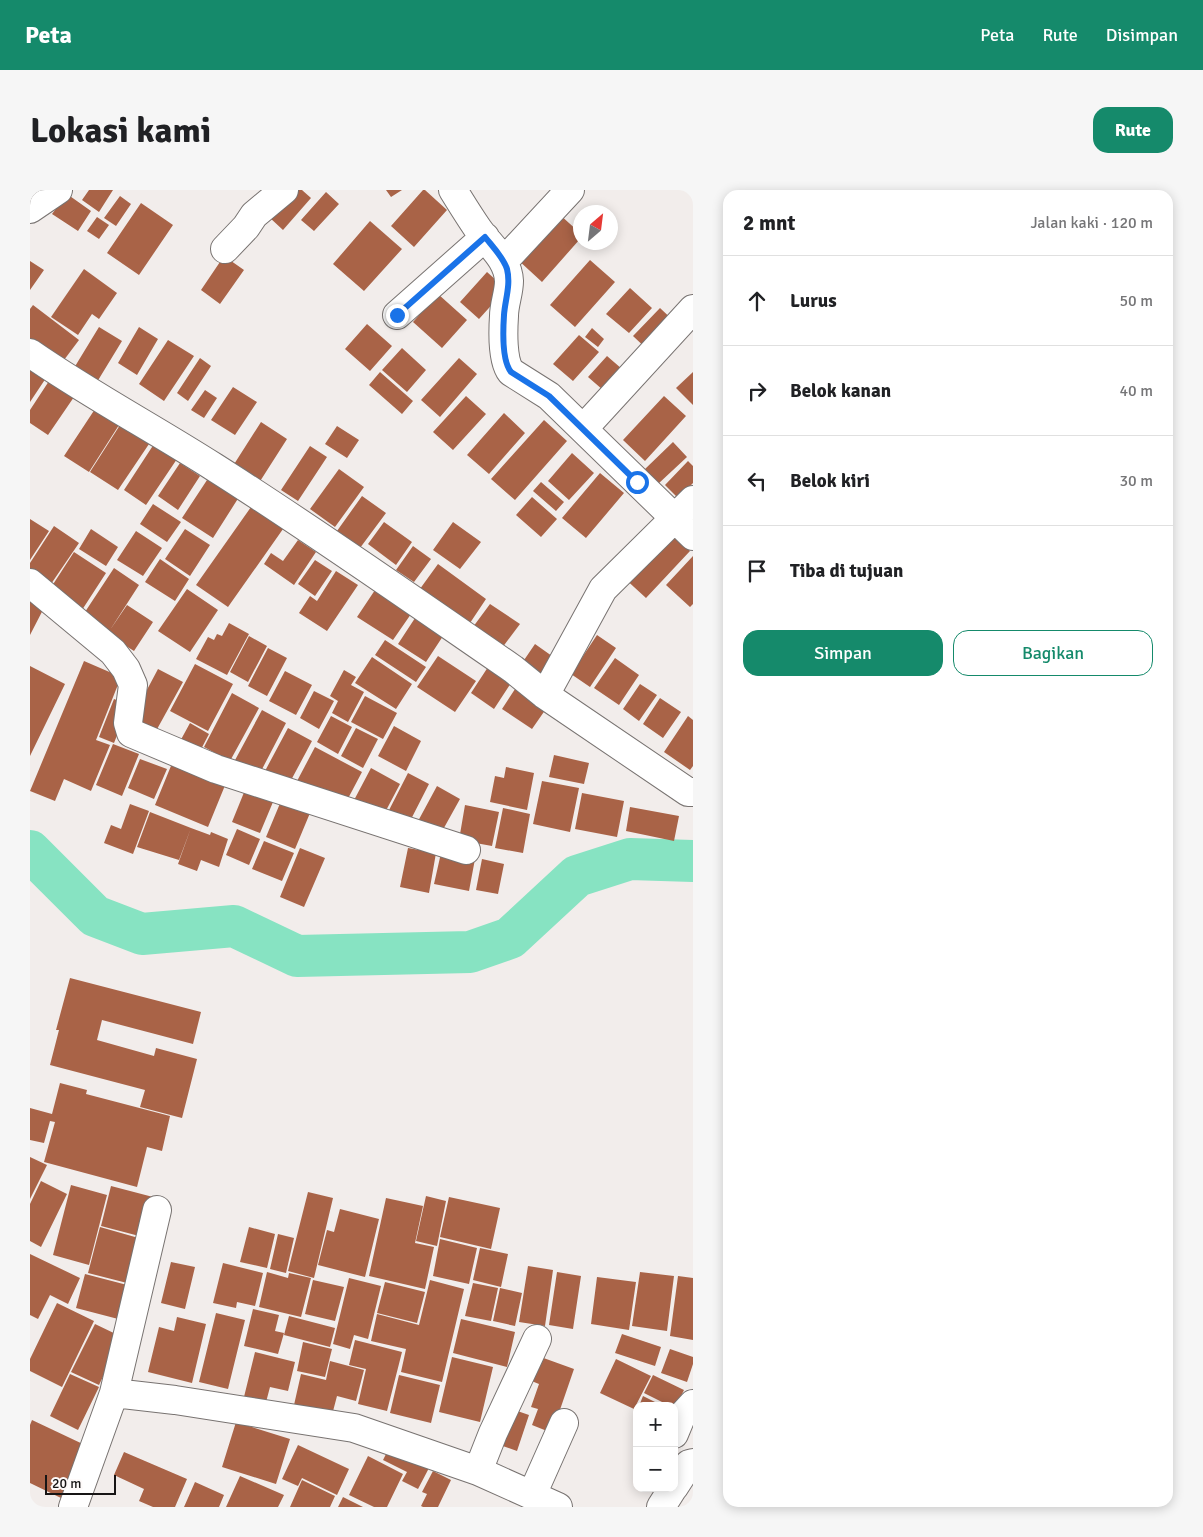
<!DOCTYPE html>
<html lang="id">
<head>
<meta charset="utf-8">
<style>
  :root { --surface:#fff; --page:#f6f6f6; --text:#202124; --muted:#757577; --line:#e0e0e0; --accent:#158a6b }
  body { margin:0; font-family:Signika,sans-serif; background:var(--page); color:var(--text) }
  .controls { position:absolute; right:15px; bottom:15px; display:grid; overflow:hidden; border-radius:10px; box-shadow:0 2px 12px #0003 }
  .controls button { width:45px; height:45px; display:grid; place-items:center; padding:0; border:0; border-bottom:1px solid var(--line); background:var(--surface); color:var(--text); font:25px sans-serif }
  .compass { position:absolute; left:543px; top:15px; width:45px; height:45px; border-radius:50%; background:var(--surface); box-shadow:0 2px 12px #0003; rotate:28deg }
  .scale { position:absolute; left:15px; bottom:12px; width:71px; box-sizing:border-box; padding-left:5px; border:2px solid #171515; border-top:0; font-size:14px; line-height:18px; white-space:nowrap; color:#171515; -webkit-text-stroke:4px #fefaf9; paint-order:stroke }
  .stop { position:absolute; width:15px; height:15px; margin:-11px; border:4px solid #1a73e8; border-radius:50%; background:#fff }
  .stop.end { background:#1a73e8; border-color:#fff; box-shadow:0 1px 5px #0008 }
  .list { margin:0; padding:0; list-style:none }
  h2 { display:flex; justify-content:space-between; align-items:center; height:65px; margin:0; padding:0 20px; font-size:21px }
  h2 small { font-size:16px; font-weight:400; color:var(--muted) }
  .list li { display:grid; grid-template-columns:32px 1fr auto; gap:15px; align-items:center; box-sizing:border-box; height:90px; padding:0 20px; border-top:1px solid var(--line) }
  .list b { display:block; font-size:19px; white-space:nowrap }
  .list em { font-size:16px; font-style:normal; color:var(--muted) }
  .actions { display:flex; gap:10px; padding:15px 20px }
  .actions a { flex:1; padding:11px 0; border:1px solid var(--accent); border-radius:15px; text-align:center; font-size:18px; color:var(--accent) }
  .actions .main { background:var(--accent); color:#fff }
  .icon { flex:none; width:28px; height:28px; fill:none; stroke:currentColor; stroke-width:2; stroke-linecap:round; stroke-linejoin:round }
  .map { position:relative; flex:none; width:663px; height:1317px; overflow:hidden; border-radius:15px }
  header { display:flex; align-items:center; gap:30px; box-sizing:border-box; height:70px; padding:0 25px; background:var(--accent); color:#fff }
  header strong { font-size:24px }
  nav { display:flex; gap:28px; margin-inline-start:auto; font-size:18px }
  .intro { display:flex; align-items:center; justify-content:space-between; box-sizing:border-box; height:120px; padding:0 30px }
  h1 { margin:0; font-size:35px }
  .button { padding:12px 22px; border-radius:15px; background:var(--accent); color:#fff; font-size:18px; font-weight:700 }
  main { display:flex; gap:30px; padding:0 30px }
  aside { flex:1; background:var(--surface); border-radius:15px; box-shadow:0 2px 12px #0003 }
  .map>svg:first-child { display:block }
</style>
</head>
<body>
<header>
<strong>Peta</strong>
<nav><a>Peta</a><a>Rute</a><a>Disimpan</a></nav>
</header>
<div class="intro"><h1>Lokasi kami</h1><a class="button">Rute</a></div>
<main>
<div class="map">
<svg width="663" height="1317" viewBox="0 0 663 1317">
  <rect width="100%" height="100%" fill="#f2edeb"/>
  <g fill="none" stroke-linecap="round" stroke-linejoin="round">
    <path stroke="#87e3c2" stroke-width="42" d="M0,661L65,726L112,744L204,736L267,766L440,762L480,748L547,686L600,669L663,671"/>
  </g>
  <path fill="#a96347" d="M59,0H83L69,22L52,10Z
    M262,0H272L281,8L253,40L239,27Z
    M356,0H372L361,7Z
    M393,0H395L417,20L384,57L361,36Z
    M296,2L309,14L284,41L271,30Z
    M37,4L61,21L48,41L22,24Z
    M90,6L101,14L86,36L74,28Z
    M111,13L143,35L109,85L77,63Z
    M528,23L550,43V49L512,92L487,69Z
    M67,27L79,35L69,49L57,41Z
    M340,31L372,59L334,101L303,74Z
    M194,66L214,80L190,114L171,100Z
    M560,70L585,92L545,137L520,115Z
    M0,71L14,80L0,100Z
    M54,79L87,103L69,129L62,124L48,145L21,127Z
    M457,82L476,99L449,129L430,112Z
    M600,98L622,118L599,143L576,124Z
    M408,104L437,130L412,158L383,132Z
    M3,115L49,150L31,174L0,152V119Z
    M630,118L647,134L620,162L603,146Z
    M337,134L362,156L340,181L315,159Z
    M69,137L92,151L67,192L44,178Z
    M109,137L128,149L107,185L88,173Z
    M562,138L574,149L568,157L555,147Z
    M549,145L569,162L543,191L523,174Z
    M138,150L164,166L134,211L109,194Z
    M372,158L396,180L377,202L352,180Z
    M577,166L592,179L573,200L558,187Z
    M170,168L181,176L158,211L147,203Z
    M429,168L447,184L410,227L391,210Z
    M0,177L16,188L0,212Z
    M350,182L383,211L372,224L339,195Z
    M663,182V215L646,198Z
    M19,191L44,207L18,245L0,233V220Z
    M203,197L227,212L205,245L181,230Z
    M175,200L187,208L174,228L161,220Z
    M436,206L456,224L423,260L403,242Z
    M634,206L656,226L615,271L593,250Z
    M65,219L89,235L59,282L34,266Z
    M474,223L495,243L459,284L437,265Z
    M514,230L537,251L485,310L461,289Z
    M231,232L257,249L227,296L201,279Z
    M90,235L119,254L88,300L60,282Z
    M307,236L329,250L317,268L295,254Z
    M643,252L657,267L628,294L615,279Z
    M124,254L147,269L116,315L94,300Z
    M280,256L297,267L268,311L251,300Z
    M542,263L564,283L539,310L518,291Z
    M658,271L663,276V293L648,308L635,295Z
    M150,273L170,286L148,320L128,306Z
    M309,279L334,297L305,337L280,319Z
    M570,283L594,303L556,348L532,328Z
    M179,287L209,307L183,348L152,328Z
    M511,292L534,312L526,321L503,301Z
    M332,306L356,323L330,358L307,341Z
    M502,307L527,329L511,347L486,325Z
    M123,314L151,332L137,352L110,334Z
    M221,317L253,339L198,417L166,395Z
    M0,329L19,341L0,370Z
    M354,332L382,352L366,375L338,354Z
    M423,332L451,352L430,379L403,360Z
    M24,336L49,353L21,394L0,380V373Z
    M636,338L660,361L616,408L592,386Z
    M61,339L88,357L76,376L49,359Z
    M155,339L180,355L160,386L135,369Z
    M106,341L132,358L113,386L87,370Z
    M268,350L286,362L264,395L234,374L241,363L253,371Z
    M383,356L401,369L384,392L366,380Z
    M44,362L76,383L52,420L20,399Z
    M663,366V414L660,417L636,395Z
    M130,369L159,389L145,411L115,392Z
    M285,370L302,381L285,406L268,394Z
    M408,374L456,409L436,439L387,403Z
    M84,378L109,395L80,440L97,415L123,432L104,461L77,444L53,425Z
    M306,381L328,395L297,441L269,423L280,406L287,411Z
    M157,399L188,420L160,462L128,441Z
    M345,400L381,424L363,450L327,427Z
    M0,406L16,414L0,445Z
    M460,414L490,434L472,458L443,437Z
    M387,425L415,443L396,472L368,454Z
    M199,433L219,444L197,485L166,469L178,447L184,450L187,444L192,446Z
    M567,445L586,458L560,497L541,484Z
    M219,446L237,456L218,492L200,482Z
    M355,450L396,477L386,492L345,465Z
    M505,454L529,471L514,492L490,476Z
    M238,458L257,468L237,506L218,496Z
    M408,466L446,491L425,522L387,497Z
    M342,467L382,494L366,519L325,493Z
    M585,468L609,485L589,515L564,498Z
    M54,471L91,487L66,550L80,555L61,601L34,589L25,611L0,601Z
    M165,474L203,494L178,541L140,521Z
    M460,474L483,490L464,519L441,503Z
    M0,476L35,494L0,566Z
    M128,479L153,492L126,541L102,528Z
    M314,480L326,487L321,495L334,502L318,532L302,523L308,511L300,506Z
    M255,481L282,495L266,525L239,511Z
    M610,494L627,505L609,531L593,519Z
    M487,496L518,516L502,539L472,519Z
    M284,501L304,511L289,539L270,528Z
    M202,503L229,518L200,571L174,557Z
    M335,506L367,523L353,549L321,532Z
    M630,508L651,522L633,548L613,534Z
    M84,509L99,515L84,553L69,547Z
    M232,520L256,533L229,585L204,572Z
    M301,526L322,537L308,564L287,552Z
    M658,526L663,530V576L660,580L634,562Z
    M160,533L179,544L168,565L148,555Z
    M364,536L391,551L376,581L348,566Z
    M258,538L282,551L259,594L235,581Z
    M326,538L348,549L333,578L311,566Z
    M83,554L109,564L92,606L66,595Z
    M285,557L332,582L313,618L266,593Z
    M524,565L559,573L554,594L519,587Z
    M110,569L137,579L124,609L98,598Z
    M143,571L196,593L178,637L125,615Z
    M476,577L504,583L497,620L460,612L465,586L474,588Z
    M341,578L370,594L351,630L322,614Z
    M378,583L399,594L376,639L355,628Z
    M512,591L549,598L540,642L503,634Z
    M407,596L430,609L410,645L387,633Z
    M215,600L243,612L230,643L202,632Z
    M552,603L594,611L587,647L545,639Z
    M251,611L280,623L265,659L236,647Z
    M100,614L119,621L103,664L74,653L81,635L91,639Z
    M435,615L469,622L462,656L429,650Z
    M600,617L649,626L644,651L596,641Z
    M473,618L500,624L493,663L465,658Z
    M120,622L161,638L149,670L107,657Z
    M161,638L180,645L181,642L198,649L189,677L171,670L167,681L148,674Z
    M207,639L230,649L219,675L196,665Z
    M234,651L264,663L252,691L222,679Z
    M270,658L295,668L274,717L250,707Z
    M378,658L406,663L399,703L370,697Z
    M411,663L445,669L439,701L404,694Z
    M452,669L474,674L468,704L446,700Z
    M40,788L171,822L163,854L72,830L67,850L124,866L126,858L167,869L152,928L110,917L115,900L20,875L29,840H26Z
    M30,893L57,900L56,904L140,926L132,961L117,957L107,997L14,972L25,932L20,931L14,953L0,950V918L22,924Z
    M0,967L17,975L0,1009Z
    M11,991L37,1004L11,1057L0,1051V1014Z
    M41,995L77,1005L59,1075L23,1065Z
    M81,996L123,1007L113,1047L71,1036Z
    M278,1002L303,1008L284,1088L258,1081Z
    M396,1006L416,1011L407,1056L386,1051Z
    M419,1007L470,1018L461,1059L410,1047Z
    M356,1008L393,1016L385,1053L404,1057L395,1099L339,1086Z
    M310,1019L349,1029L335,1087L288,1075L297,1040L304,1042Z
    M70,1037L112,1049L101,1094L58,1083Z
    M219,1037L245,1044L237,1078L210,1072Z
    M248,1044L264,1048L256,1083L240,1079Z
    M410,1049L447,1058L439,1094L403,1086Z
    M450,1058L478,1064L471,1097L443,1090Z
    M0,1064L50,1088L38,1114L20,1105L8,1129L0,1125Z
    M141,1072L165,1077L155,1119L131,1113Z
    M193,1073L233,1083L225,1116L207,1112L206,1118L183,1113Z
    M498,1076L523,1080L515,1136L489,1132Z
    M237,1082L258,1088L259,1083L281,1088L271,1127L229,1117Z
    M527,1082L551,1086L543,1139L519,1135Z
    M610,1082L644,1086L637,1141L602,1136Z
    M55,1084L101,1096L92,1130L46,1118Z
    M648,1086L663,1088V1150L640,1146Z
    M567,1087L606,1092L599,1140L561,1134Z
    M319,1088L351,1096L338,1149L324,1145L320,1159L303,1154Z
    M283,1090L314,1097L305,1131L275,1124Z
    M400,1090L434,1099L412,1192L371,1182L376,1159L341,1151L347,1124L389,1135Z
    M355,1092L395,1102L387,1133L347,1123Z
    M443,1093L468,1098L461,1131L435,1126Z
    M470,1098L492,1103L485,1136L463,1131Z
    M27,1113L64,1131L32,1197L0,1181V1169Z
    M223,1119L249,1125L245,1141L254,1143L248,1164L214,1156Z
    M186,1123L215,1130L198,1199L169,1192Z
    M259,1126L305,1138L300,1157L254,1145Z
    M147,1127L176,1134L162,1193L118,1182L129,1137L144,1141Z
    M431,1129L485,1142L477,1177L423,1163Z
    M65,1134L92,1147L69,1195L41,1182Z
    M592,1144L631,1157L625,1176L585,1163Z
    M325,1150L372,1162L357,1221L328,1214L336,1179L319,1175Z
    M273,1152L302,1159L295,1187L267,1181Z
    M640,1159L663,1167V1174L657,1192L631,1183Z
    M225,1162L265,1172L258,1201L240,1197L235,1216L213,1211Z
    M508,1166L544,1179L522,1243L502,1235L508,1219L501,1217L509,1194L499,1190Z
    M422,1167L463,1177L450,1232L409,1222Z
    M586,1169L621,1186L604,1219L570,1203Z
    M300,1171L334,1180L326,1211L307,1206L302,1225L264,1215L271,1184L296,1190Z
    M40,1184L69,1197L48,1240L20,1226Z
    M369,1185L410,1195L401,1233L360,1223Z
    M623,1185L654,1200L646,1216H640L614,1203Z
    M613,1206L633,1216H609Z
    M476,1217L499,1225L487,1261L464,1253Z
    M2,1230L57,1256L31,1308L0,1293V1235Z
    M206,1232L260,1249L246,1294L192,1277Z
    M268,1255L319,1279L307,1305L272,1288L268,1296L252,1289Z
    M359,1258L399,1278L388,1299L372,1291L377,1282L353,1270Z
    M94,1262L157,1289L145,1317H123L109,1311L114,1299L84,1285Z
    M338,1266L373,1284L357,1317H344L319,1305Z
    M403,1281L421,1290L408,1317H393L391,1316L397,1304L392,1302Z
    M210,1286L254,1305L248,1317H196Z
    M272,1290L305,1306L300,1317H260Z
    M165,1292L194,1305L189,1317H154Z
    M313,1307L333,1317H308Z"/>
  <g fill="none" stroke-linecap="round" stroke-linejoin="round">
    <defs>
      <path id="minor" d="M423,0C431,13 439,26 448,39C460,56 478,69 479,91C479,103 474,114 474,126C473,141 472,171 481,182L519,206L663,346
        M0,19L28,0
        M195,59L216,37L224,25L254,0
        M474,71L540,0
        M367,125L455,47
        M0,163C59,204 123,238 184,277C285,341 384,411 483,479L515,505L658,602H663
        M553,239L663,119
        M0,393L83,462L96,479L103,495L98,533L101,543L186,579L436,660
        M515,505L573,399L663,310
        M84,1203L145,1210L324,1238L448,1281L528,1317
        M644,1244L651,1227L663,1214
        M448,1281L463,1243L507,1149
        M644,1297L659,1274L663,1273
        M502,1305L534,1233
        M43,1317L84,1203L127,1020
        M631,1317L643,1298"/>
    </defs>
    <use href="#minor" stroke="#787371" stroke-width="30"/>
    <use href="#minor" stroke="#fff" stroke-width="28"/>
  </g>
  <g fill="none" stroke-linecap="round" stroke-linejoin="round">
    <path stroke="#1a73e8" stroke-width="6" d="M367,125L455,47C463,57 473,67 477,79C481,95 475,110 474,125C473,140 472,171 481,182L519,206L607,292"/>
  </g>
</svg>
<div class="controls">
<button>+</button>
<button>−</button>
</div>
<svg class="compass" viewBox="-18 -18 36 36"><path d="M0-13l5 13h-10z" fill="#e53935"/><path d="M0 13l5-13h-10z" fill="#757577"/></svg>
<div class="scale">20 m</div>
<div class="stop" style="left:607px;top:292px"></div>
<div class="stop end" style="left:367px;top:125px"></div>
</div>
<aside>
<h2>2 mnt<small>Jalan kaki · 120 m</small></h2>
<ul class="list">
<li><svg class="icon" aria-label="ahead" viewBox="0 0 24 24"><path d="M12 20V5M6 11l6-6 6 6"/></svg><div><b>Lurus</b></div><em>50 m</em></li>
<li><svg class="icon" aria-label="right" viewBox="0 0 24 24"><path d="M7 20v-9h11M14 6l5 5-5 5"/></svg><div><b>Belok kanan</b></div><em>40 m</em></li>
<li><svg class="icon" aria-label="left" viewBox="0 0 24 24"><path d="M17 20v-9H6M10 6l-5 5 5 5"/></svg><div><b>Belok kiri</b></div><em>30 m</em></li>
<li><svg class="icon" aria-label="arrive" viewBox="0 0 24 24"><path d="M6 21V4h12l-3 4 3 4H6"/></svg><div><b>Tiba di tujuan</b></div></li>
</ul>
<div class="actions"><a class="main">Simpan</a><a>Bagikan</a></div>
</aside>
</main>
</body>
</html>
